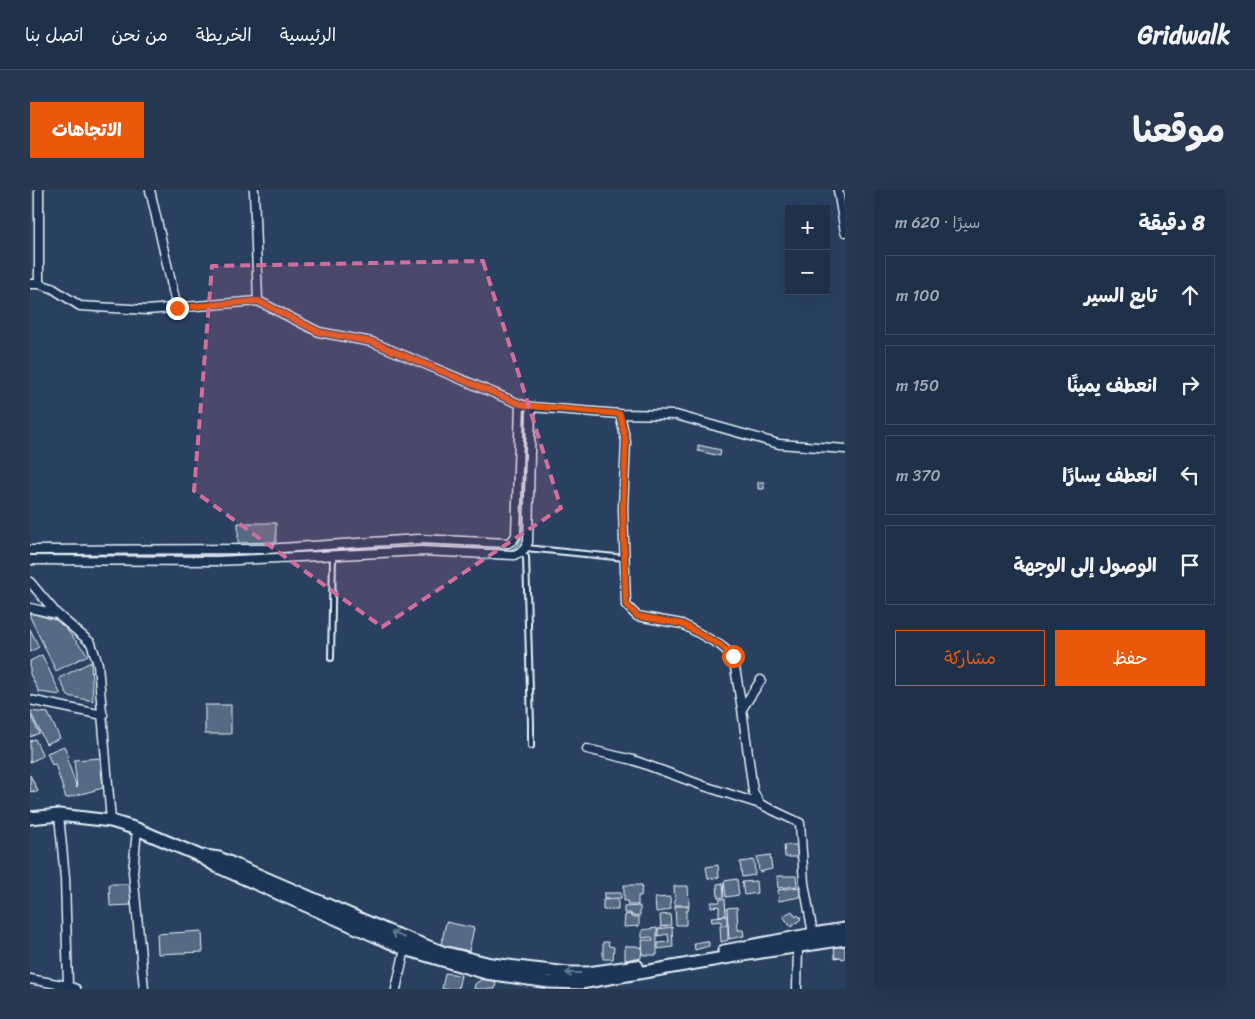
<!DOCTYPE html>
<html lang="ar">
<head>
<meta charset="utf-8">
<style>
  :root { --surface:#1f3049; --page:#273850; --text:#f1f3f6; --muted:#a1a9b4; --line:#3c4b61; --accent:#ea580c }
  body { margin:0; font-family:Sriracha,"Playpen Sans Arabic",sans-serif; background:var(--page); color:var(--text); direction:rtl }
  .controls { position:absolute; right:15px; top:15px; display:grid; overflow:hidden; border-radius:0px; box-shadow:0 5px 20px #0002 }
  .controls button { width:45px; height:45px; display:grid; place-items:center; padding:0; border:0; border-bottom:1px solid var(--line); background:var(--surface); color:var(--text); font:25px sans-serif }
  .stop { position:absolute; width:15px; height:15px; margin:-11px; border:4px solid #ea580c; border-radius:50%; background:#fff }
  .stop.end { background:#ea580c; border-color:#fff; box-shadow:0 1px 5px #0008 }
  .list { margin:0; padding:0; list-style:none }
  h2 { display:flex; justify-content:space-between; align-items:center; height:65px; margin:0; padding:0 20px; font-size:21px }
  h2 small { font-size:16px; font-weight:400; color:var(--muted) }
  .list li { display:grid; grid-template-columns:32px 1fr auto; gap:15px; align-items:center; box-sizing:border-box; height:80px; margin:0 10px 10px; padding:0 10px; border:1px solid var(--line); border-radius:0px }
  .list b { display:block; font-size:19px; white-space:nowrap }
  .list em { font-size:16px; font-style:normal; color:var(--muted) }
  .actions { display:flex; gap:10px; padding:15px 20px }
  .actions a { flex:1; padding:11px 0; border:1px solid var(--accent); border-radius:0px; text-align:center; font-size:18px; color:var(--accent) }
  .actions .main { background:var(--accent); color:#fff }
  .icon { flex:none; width:28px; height:28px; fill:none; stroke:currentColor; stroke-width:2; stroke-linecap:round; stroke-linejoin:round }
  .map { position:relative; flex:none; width:815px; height:799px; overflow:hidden; direction:ltr; border-radius:0px }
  header { display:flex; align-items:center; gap:30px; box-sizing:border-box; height:70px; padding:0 25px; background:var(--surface); border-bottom:1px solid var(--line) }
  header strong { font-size:24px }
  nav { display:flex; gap:28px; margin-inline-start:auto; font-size:18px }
  .intro { display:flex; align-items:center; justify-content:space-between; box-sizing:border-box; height:120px; padding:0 30px }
  h1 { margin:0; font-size:35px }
  .button { padding:12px 22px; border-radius:0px; background:var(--accent); color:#fff; font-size:18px; font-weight:700 }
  main { display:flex; gap:30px; padding:0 30px }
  aside { flex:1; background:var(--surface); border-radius:0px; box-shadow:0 5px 20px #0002 }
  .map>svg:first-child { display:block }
</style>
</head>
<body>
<header>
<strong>Gridwalk</strong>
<nav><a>الرئيسية</a><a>الخريطة</a><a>من نحن</a><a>اتصل بنا</a></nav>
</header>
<div class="intro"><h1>موقعنا</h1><a class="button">الاتجاهات</a></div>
<main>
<aside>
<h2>8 دقيقة<small>سيرًا · 620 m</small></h2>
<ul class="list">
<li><svg class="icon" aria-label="ahead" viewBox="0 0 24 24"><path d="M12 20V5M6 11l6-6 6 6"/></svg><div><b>تابع السير</b></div><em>100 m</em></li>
<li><svg class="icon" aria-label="right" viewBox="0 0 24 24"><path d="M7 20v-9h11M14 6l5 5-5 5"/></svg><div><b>انعطف يمينًا</b></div><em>150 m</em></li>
<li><svg class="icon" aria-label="left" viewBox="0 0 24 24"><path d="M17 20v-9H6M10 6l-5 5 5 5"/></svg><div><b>انعطف يسارًا</b></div><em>370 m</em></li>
<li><svg class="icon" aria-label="arrive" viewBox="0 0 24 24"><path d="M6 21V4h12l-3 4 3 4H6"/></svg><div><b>الوصول إلى الوجهة</b></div></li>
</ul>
<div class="actions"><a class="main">حفظ</a><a>مشاركة</a></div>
</aside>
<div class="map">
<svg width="815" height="799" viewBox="0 0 815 799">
  <rect width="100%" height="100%" fill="#294061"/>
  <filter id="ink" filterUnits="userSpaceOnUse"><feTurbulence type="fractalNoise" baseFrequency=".02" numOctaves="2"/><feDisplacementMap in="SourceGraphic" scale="10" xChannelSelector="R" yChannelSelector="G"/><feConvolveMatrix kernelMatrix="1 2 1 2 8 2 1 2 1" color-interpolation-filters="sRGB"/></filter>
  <g filter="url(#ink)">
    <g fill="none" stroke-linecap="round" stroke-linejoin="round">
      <path stroke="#9dabbd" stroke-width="2.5" d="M246,364L393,356L481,360C488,357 489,354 491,348L496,226
        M0,365H228"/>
    </g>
    <path fill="#556a83" stroke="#e8f1f8" d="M668,255L691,260L690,266L668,261Z
      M728,292H734V299H728Z
      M208,333H246V352L208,353Z
      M0,423L29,431L58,465L26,481L0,427Z
      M0,439L9,457L0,462Z
      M12,465L31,505L9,502L0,484V471Z
      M61,472L63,511L38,506L29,488Z
      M175,515H201V544H175Z
      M0,521L18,523L30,548L16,554Z
      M0,524L9,543L0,547Z
      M5,549L13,566L0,572V551Z
      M34,556L39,567L37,569L47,598L44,570L70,568L73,598L36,608L25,574L22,575L17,563Z
      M0,585L8,601L4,603L3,601L0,602Z
      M754,655H768V667H755Z
      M740,665L742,679L729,682L727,667Z
      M724,670L725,685L712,687L710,672Z
      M688,675L689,687L678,689L676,677Z
      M747,686H766L767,696L748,698Z
      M707,689L709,705L696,707L694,691Z
      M726,691L727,703L714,705L712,692Z
      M693,693L694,707L688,708L687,694Z
      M79,694H100L101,715L80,716Z
      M594,695H612L611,706H608V715H597L598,711H594Z
      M644,696H658L659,715H645Z
      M769,697L770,707L749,711L748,700Z
      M574,703H591V708L574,709Z
      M640,707L641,719L636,720L635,721L626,722L625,708Z
      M588,709V720H573V710Z
      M690,709H695L696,725L689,726V716L681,717V712H690Z
      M610,716V725L602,726L601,723H594V717Z
      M645,716H659L658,721H656V735H646Z
      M707,717L708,740H713L714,746L699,749L697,718Z
      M762,721L766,727L768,725L771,729L761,737L753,726Z
      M600,724L601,727H609V736L594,737L595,725Z
      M640,724L641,735L631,737L630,725Z
      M697,726V734L691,736V731L682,732L681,727Z
      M416,732L444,738L439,761L411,755Z
      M698,735V750L691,752L690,736Z
      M642,737L643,757L628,759V753L639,752L638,744L628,746V739Z
      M627,738V765H613L612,750H623L622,747L612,748V740Z
      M172,741L173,762L128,764L127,744Z
      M676,751V752H679V756L665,760L664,753Z
      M573,752H578L579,756L584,757L583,769H573Z
      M815,752V768L812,769L811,767L805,768L804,754Z
      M595,756H607V757H612L611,768L606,769V768L595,770Z
      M415,783L431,785L428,799H412Z
      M452,789L466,791L465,799H444L445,794Z"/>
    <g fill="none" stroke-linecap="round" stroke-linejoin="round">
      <defs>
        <path id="lane" d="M496,358L595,368
          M491,362L496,367L501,534V556
          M301,468L303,366"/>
        <path id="street" d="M120,0L147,118
          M224,0L228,111L289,142L342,152L490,214L501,217L590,224L646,225L749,254L815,259
          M808,0L815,42
          M0,94H9L22,98L50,116L117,120L228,111
          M9,94V0
          M590,224L596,252L593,318L596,415L607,426L652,434L690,455L703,466L712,519
          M0,360L236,359L388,349L478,353L483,350L486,345L490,214
          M0,370L187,371L391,361L484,365C492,362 495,360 498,352L501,217
          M0,392L27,424L61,453L68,474L81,631
          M0,418L27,424
          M0,510L73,525
          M557,559L603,570L674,596L730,614L770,633L774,693L783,744
          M730,614L723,601L712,519L731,490
          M29,625L35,688L38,796
          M107,639L103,682L114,799
          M0,789L38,796L46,799
          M366,799L375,759
          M767,799L768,757"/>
        <path id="secondary" d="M0,628L29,625L81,631L107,639L168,665L188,677L375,759L456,783L519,792L551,793L694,768L815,749
          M175,666L189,668L360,742L412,762L461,774L539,783H558L607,776
          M694,761L783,744L815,739"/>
      </defs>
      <use href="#lane" stroke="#e8f1f8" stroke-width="8"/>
      <use href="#street" stroke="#e8f1f8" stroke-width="11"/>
      <use href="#secondary" stroke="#e8f1f8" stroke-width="15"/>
      <use href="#lane" stroke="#1d3557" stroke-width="4"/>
      <use href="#street" stroke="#1d3557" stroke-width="8"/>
      <use href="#secondary" stroke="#1d3557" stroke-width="11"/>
    </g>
    <defs><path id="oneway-shaft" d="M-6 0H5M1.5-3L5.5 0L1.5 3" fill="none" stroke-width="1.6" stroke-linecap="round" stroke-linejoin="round" transform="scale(1.25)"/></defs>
    <g stroke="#64778f">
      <use href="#oneway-shaft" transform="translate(368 745) rotate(-158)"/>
      <use href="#oneway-shaft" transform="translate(543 783) rotate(-180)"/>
    </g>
  </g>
  <g fill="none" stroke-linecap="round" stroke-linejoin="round" filter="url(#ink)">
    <path stroke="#ea580c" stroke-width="6" d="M147,118L228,111L289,142L342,152L490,214L501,216L590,224L596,252L593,318L596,414L607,426L652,434L690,455L703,466"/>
  </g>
  <path fill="#d16f9a" fill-opacity="0.2" stroke="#d16f9a" stroke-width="4" stroke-dasharray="10 6" stroke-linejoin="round" d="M453,71L531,318L352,437L164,301L182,76Z"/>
</svg>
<div class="controls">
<button>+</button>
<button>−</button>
</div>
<div class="stop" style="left:703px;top:466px"></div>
<div class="stop end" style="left:147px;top:118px"></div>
</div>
</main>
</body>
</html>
